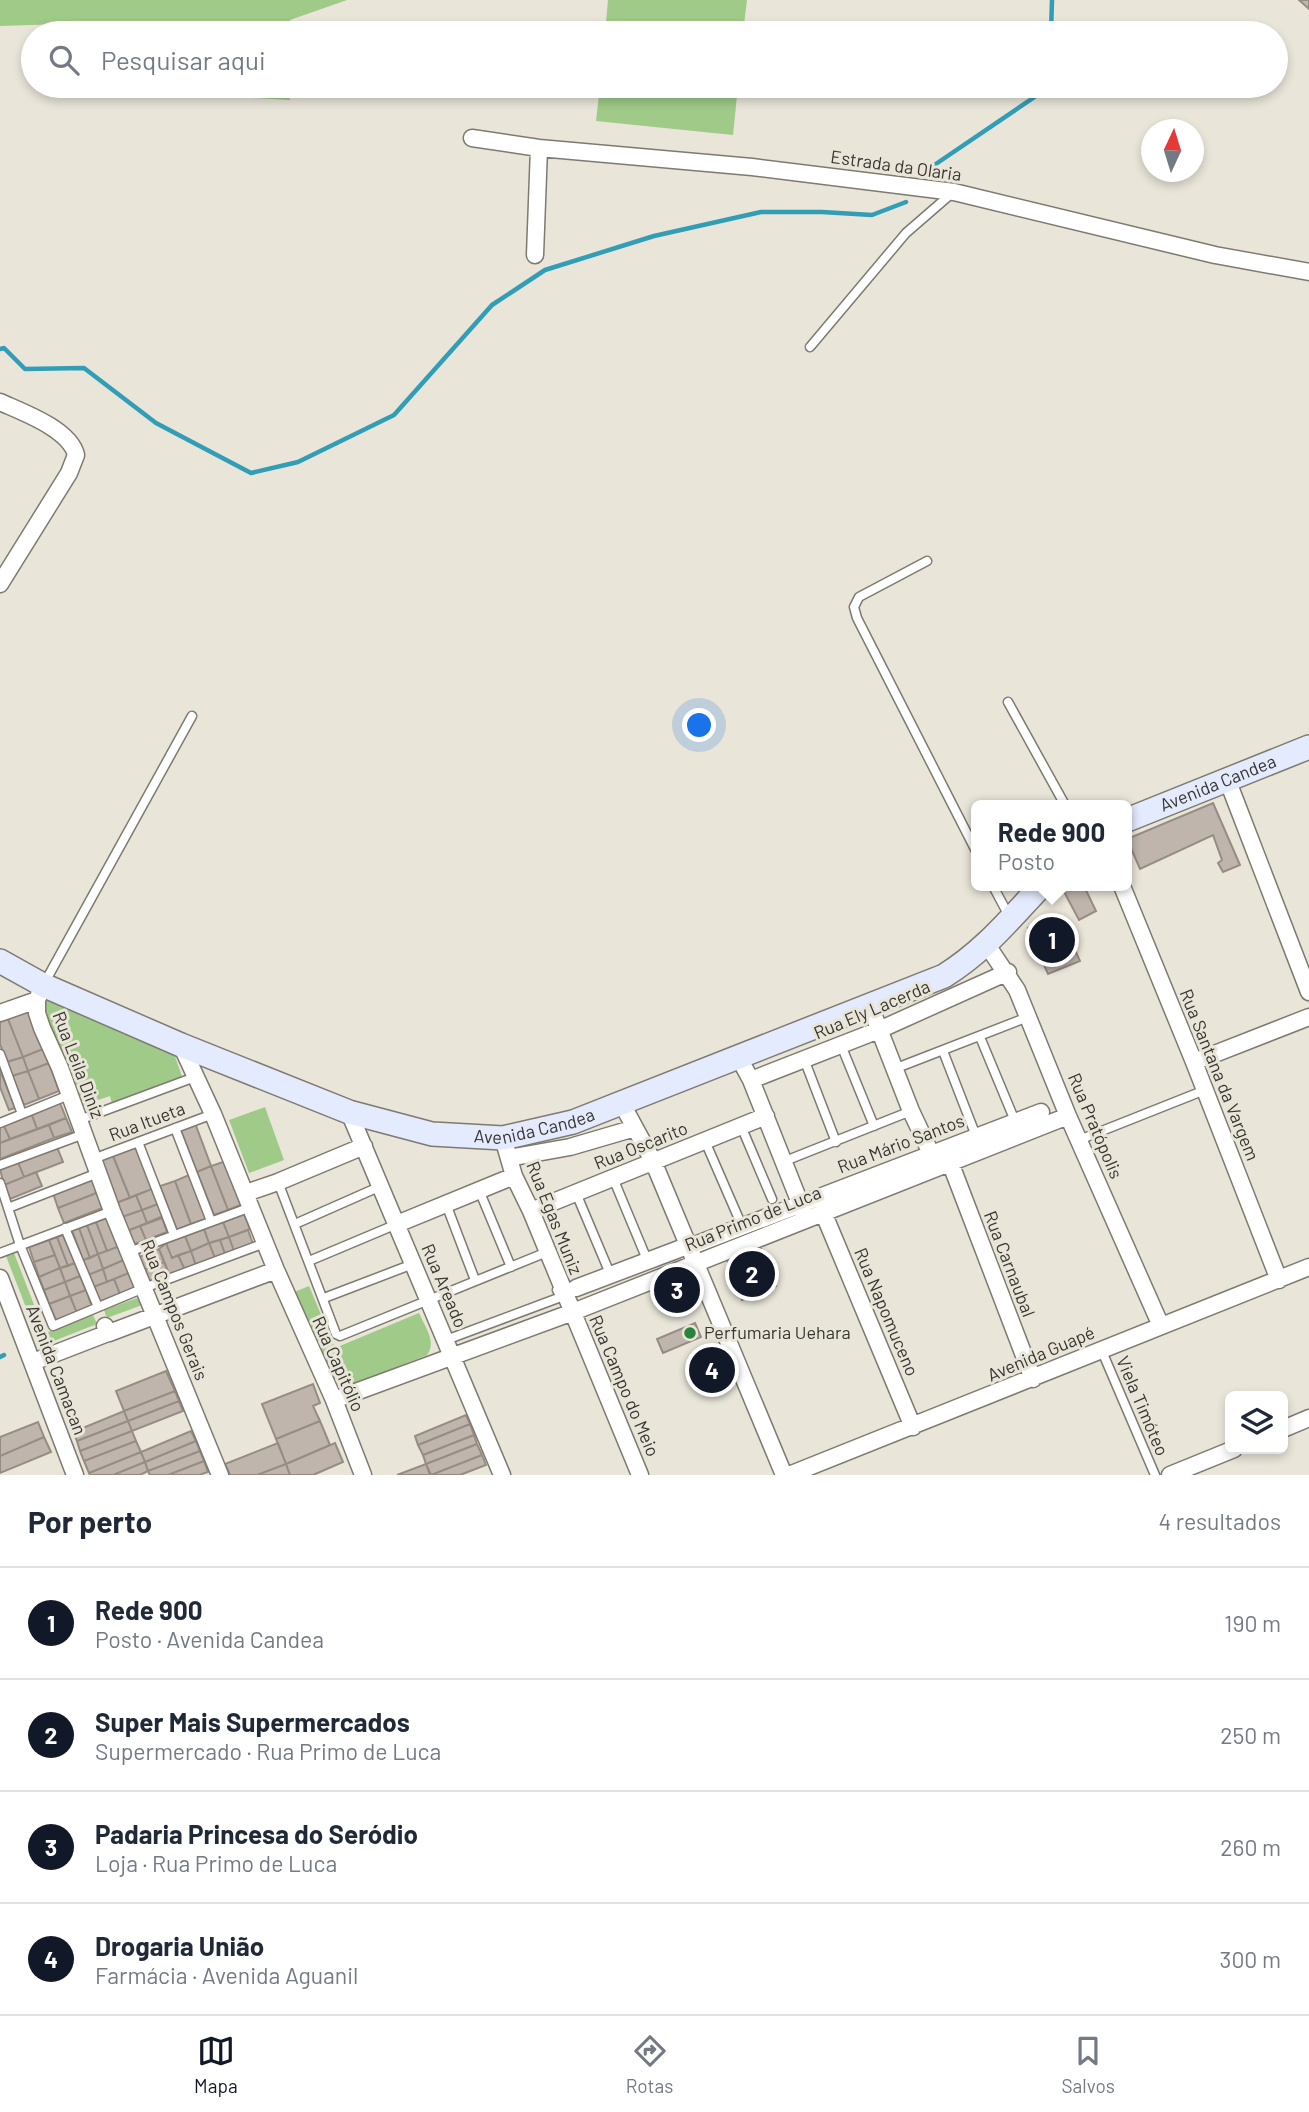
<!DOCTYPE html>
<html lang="pt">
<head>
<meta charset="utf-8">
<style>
  :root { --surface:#fff; --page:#f2f2f3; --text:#1f2937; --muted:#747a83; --line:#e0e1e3; --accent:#111827 }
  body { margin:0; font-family:Barlow,sans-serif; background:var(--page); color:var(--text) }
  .controls { position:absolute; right:21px; bottom:21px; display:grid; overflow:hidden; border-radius:10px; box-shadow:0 4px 10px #0003 }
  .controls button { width:63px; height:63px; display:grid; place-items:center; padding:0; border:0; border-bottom:2px solid var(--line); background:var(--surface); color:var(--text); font:35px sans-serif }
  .compass { position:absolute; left:1141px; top:119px; width:63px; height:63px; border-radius:50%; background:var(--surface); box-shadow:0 4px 10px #0003; rotate:4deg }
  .you { position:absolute; left:700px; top:726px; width:24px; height:24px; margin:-18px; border:5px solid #fff; border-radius:50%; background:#1a73e8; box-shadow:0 0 0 10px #1a73e833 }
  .badge { display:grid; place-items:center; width:46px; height:46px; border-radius:50%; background:var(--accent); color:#fff; font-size:23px; font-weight:700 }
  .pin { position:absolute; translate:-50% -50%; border:4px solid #fff; box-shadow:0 2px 7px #0006 }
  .popup { position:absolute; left:971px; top:800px; width:161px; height:91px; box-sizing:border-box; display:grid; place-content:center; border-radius:10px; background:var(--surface); filter:drop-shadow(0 2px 5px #0005); font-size:23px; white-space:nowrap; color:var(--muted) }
  .popup b { font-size:26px; color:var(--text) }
  .popup::after { content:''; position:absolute; left:50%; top:100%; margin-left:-14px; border:14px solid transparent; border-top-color:var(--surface) }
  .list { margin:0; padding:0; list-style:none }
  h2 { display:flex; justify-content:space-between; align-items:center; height:91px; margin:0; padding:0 28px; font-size:30px }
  h2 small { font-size:23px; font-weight:400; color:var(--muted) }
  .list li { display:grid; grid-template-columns:46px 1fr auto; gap:21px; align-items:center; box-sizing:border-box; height:112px; padding:0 28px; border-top:2px solid var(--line) }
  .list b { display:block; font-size:26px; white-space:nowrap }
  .list p { margin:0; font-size:23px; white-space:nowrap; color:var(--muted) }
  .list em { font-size:23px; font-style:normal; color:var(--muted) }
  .icon { flex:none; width:38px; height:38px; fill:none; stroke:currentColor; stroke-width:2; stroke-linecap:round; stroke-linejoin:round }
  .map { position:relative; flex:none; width:1309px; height:1475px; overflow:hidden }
  .search { position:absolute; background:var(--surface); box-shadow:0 4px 10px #0003; left:21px; right:21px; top:21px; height:77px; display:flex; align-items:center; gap:18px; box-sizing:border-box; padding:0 24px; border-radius:38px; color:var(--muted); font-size:26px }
  .sheet { height:539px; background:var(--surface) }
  nav { display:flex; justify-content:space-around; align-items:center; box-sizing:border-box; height:98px; border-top:2px solid var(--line); background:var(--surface); font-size:19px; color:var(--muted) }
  nav a { display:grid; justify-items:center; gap:4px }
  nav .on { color:var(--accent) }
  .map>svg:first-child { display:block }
</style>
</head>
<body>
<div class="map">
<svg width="1309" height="1475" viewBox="0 0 1309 1475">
  <rect width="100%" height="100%" fill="#e9e5d9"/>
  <path fill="#9fca87" d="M0,0H347L290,20L289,33H83L63,24L0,26Z
    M608,0H747L743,33H605Z
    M198,86H289L290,100L253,98Z
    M600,86H738L733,135L596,121Z
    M49,1000L173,1051L183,1079L112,1104L110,1096L80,1106L37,1004Z
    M265,1107L284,1160L249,1173L229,1120Z
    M14,1253L45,1333L93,1315L97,1324L41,1346L6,1256Z
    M309,1286L335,1348L419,1313C425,1327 437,1342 427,1355L354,1384L337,1383L329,1379L292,1293Z
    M140,1297L142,1305L107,1318L104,1310Z"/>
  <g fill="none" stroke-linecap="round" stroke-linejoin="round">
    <path stroke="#329db7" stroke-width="4.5" d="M1051,33L1052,0
      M927,170L1036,96L1044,86
      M0,349L4,348L25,369L84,368L156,423L251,473L298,462L394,415L492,305L545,270L654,236L761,212H822L872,215L906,202
      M0,1357L4,1355"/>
  </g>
  <path fill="#bfb5ad" stroke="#958c84" stroke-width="2" d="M1299,0H1309V9Z
    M1213,803L1240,865L1223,872L1218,863L1222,860L1213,835L1140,869L1127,839Z
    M1066,886H1084L1096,911L1079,920L1062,888Z
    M1059,915L1080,961L1048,974L1028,928Z
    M27,1006L43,1049L23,1057L6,1014Z
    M6,1014L23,1057L7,1062L0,1044V1016Z
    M43,1049L49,1063L28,1071L23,1057Z
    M23,1057L28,1071L12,1076L7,1062Z
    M49,1063L59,1091L39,1099L28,1071Z
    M0,1070L15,1108L9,1110L0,1087Z
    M28,1071L39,1099L24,1105L12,1076Z
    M60,1103L66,1118L37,1129L32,1115Z
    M32,1115L37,1129L10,1139L4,1126Z
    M66,1118L72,1132L54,1138L49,1125Z
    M195,1123L211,1166L197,1172L180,1128Z
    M49,1125L54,1138L0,1159V1143Z
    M4,1126L10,1139L0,1143V1127Z
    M135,1146L152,1189L130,1198L113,1156Z
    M57,1147L63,1162L24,1177L18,1162Z
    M113,1156L130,1198L116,1203L99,1161Z
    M226,1161L243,1204L228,1210L211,1166Z
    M18,1162L24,1177L4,1185L0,1169Z
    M211,1166L228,1210L214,1215L197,1172Z
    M36,1172L42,1186L10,1199L4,1185Z
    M189,1175L206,1219L191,1224L175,1181Z
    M93,1178L99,1192L58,1208L53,1193Z
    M175,1181L191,1224L177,1230L160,1186Z
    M152,1189L158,1204L142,1210L136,1195Z
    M99,1192L105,1207L64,1223L58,1208Z
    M136,1195L142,1210L122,1217L116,1203Z
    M158,1204L163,1216L147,1223L142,1210Z
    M142,1210L147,1223L127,1231L122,1217Z
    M244,1214L250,1229L229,1237L223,1222Z
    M109,1217L120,1246L107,1251L96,1222Z
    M162,1218L167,1232L146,1240L140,1226Z
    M96,1222L107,1251L98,1254L87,1225Z
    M223,1222L229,1237L209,1243L204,1229Z
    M87,1225L98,1254L90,1258L79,1228Z
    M140,1226L146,1240L132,1245L127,1231Z
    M79,1228L90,1258L83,1260L72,1230Z
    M204,1229L209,1243L191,1251L185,1236Z
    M248,1230L253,1244L234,1251L229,1237Z
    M63,1235L75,1263L68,1266L57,1237Z
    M185,1236L191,1251L172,1258L166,1243Z
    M57,1237L68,1266L60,1268L49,1240Z
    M229,1237L234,1251L225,1254L220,1240Z
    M49,1240L55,1255L34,1262L29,1247Z
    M220,1240L225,1254L215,1258L209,1243Z
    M166,1243L172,1258L178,1255L185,1270L170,1276L159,1249Z
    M209,1243L215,1258L196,1266L191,1251Z
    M120,1246L126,1259L103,1269L98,1254Z
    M159,1249L164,1262L142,1271L137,1258Z
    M761,1249L776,1286L742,1300L728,1262Z
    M191,1251L196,1266L185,1270L178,1255Z
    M98,1254L103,1269L88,1275L83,1260Z
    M55,1255L60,1268L39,1277L34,1262Z
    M126,1259L131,1272L107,1282L103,1269Z
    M164,1262L170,1276L148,1285L142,1271Z
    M75,1263L80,1276L65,1282L60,1268Z
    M60,1268L65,1282L44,1290L39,1277Z
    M103,1269L107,1282L93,1287L88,1275Z
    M131,1272L137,1287L120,1294L114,1279Z
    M80,1276L86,1290L70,1296L65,1282Z
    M114,1279L120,1294L99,1302L93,1287Z
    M65,1282L70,1296L49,1304L44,1290Z
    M86,1290L92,1307L77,1313L70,1296Z
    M70,1296L77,1313L56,1320L49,1304Z
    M695,1323L701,1337L663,1353L657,1339Z
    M166,1371L175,1391L124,1411L116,1391Z
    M313,1384L320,1403L313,1406L320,1421L276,1439L262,1404Z
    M175,1391L179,1401L128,1421L124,1411Z
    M179,1401L183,1411L132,1431L128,1421Z
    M124,1411L128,1421L77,1441L73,1432Z
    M466,1415L470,1424L418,1445L415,1436Z
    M128,1421L132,1431L80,1451L77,1441Z
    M320,1421L330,1445L286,1464L276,1439Z
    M38,1422L44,1437L0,1456V1437Z
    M470,1424L474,1435L423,1455L418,1445Z
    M132,1431L136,1441L84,1461L80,1451Z
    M191,1431L196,1441L145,1462L141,1452Z
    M474,1435L477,1444L426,1464L423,1455Z
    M44,1437L51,1452L0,1473V1456Z
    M136,1441L141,1452L89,1473L84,1461Z
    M196,1441L200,1451L148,1471L145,1462Z
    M278,1443L286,1464L257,1475H230L225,1464Z
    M335,1443L343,1462L313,1475H290L286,1464Z
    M477,1444L482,1455L431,1475L426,1464Z
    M200,1451L204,1461L168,1475H150L148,1471Z
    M141,1452L145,1462L113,1475H90L89,1473Z
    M482,1455L486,1465L460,1475H431Z
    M204,1461L208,1472L199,1475H168Z
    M145,1462L148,1471L140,1475H113Z
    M286,1464L290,1475H257Z
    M426,1464L430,1475H397Z"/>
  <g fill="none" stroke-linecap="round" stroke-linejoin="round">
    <defs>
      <path id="service" d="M810,347L906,233L951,194
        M927,561L859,597L854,607L857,618L977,853
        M1008,702L1065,805
        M993,886L1009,916
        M45,982L192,716
        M980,1037L1015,1121
        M841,1045L874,1126
        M943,1051L976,1136
        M0,1054L22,1114
        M804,1059L836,1142
        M894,1069L1028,1017
        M79,1120L195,1077
        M0,1123L69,1095
        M741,1126L772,1199
        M175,1128L211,1221
        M1079,1140L1205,1090
        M705,1141L742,1226
        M138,1142L174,1235
        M93,1159L213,1114
        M785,1161L911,1111
        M0,1165L84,1134
        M613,1178L648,1262
        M278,1182L336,1334L340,1336L547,1252
        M0,1183L20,1245L53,1326L144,1288L265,1243
        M479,1190L511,1267
        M576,1193L611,1276
        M446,1204L475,1280
        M8,1208L98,1173
        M295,1224L381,1186
        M65,1228L98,1307
        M129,1252L251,1207
        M0,1253L112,1211
        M309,1261L397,1224
        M324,1298L413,1264
        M446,1340L561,1297L557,1290
        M1101,1349L1155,1475"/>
      <path id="minor" d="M472,138L539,148L752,167L954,192L1215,255L1309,272
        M535,255L539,148
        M0,402C22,412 70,429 76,455L69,473L0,584
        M1227,779L1309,992
        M1122,886L1194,1062L1279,1280
        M987,945L1017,990L1068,1116L1161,1326
        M43,985L37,1000V1013L42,1028L60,1068L112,1211L220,1475
        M870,1006L911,1111L935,1162
        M0,1013L37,1000
        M181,1045L213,1114L276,1270L334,1400L363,1475
        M739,1058L751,1080L804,1213
        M1194,1062L1309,1017
        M751,1080L879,1030L1008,972
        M622,1104L653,1161L784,1475
        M349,1112L502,1475
        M503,1138L514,1176L531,1211L640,1475
        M509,1158L570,1147L635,1128
        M950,1162L1033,1379
        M246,1193L278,1182L364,1146
        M531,1211L766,1116
        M823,1212L913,1427
        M397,1224L514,1176
        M697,1244L1041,1112
        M0,1278L75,1475
        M576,1288L687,1246
        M33,1362L108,1333L105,1326L109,1333L276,1270
        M334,1400L573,1312L1068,1116
        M1283,1429L1309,1418
        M789,1475L1309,1267
        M1170,1475L1234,1449"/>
      <g id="secondary">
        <path id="s1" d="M1127,820L1309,747"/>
        <path id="s2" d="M0,961L43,985L181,1045L349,1112L432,1134L503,1138L573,1122L944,976C984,951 1009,920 1041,886"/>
      </g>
    </defs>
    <use href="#service" stroke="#7e7a70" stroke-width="11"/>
    <use href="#minor" stroke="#7e7a70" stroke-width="19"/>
    <use href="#secondary" stroke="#7e7a70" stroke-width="26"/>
    <use href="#service" stroke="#fff" stroke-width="8"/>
    <use href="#minor" stroke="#fff" stroke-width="16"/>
    <use href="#secondary" stroke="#e5ebfe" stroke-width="23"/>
  </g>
  <circle fill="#268538" stroke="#e9e5d9" stroke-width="2.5" cx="690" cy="1333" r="7"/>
  <g text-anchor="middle" stroke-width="6" stroke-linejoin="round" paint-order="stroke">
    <g font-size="18" fill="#383632" stroke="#e9e5d9">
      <text transform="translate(896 166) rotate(8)" y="6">Estrada da Olaria</text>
      <text dy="6" stroke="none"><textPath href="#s1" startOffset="98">Avenida Candea</textPath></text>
      <text transform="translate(872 1010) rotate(-23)" y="6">Rua Ely Lacerda</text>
      <text transform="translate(78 1065) rotate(69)" y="6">Rua Leila Diniz</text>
      <text transform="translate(1219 1075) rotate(68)" y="6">Rua Santana da Vargem</text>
      <text transform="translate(147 1122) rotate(-21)" y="6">Rua Itueta</text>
      <text dy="6" stroke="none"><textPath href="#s2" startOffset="570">Avenida Candea</textPath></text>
      <text transform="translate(1095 1126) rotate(67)" y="6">Rua Pratópolis</text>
      <text transform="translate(901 1144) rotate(-21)" y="6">Rua Mário Santos</text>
      <text transform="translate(641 1146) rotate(-22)" y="6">Rua Oscarito</text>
      <text transform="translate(554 1218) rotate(68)" y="6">Rua Egas Muniz</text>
      <text transform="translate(753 1219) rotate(-22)" y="6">Rua Primo de Luca</text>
      <text transform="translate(1009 1264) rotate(69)" y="6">Rua Carnaubal</text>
      <text transform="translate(444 1286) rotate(67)" y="6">Rua Areado</text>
      <text transform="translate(174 1310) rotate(68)" y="6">Rua Campos Gerais</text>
      <text transform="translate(886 1312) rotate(67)" y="6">Rua Napomuceno</text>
      <text transform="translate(1041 1354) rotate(-23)" y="6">Avenida Guapé</text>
      <text transform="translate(338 1364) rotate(66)" y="6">Rua Capitólio</text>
      <text transform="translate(56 1370) rotate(69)" y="6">Avenida Camacan</text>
      <text transform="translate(624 1386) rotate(67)" y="6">Rua Campo do Meio</text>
      <text transform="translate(1142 1406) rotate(67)" y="6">Viela Timóteo</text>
    </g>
    <g font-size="18" fill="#383632" stroke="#e9e5d9" text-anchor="start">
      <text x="704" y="1339">Perfumaria Uehara</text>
    </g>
  </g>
</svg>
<div class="controls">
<button><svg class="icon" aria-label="layers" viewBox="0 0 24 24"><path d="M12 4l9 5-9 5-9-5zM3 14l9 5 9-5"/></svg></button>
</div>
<svg class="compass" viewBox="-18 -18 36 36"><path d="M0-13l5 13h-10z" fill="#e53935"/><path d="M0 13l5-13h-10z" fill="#747a83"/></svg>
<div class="you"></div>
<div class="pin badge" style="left:1052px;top:940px">1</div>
<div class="popup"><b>Rede 900</b>Posto</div>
<div class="pin badge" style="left:752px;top:1274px">2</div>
<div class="pin badge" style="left:677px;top:1290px">3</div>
<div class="pin badge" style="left:712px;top:1370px">4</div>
<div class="search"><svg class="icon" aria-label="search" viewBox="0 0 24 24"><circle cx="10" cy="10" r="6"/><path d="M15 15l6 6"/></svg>Pesquisar aqui</div>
</div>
<section class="sheet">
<h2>Por perto<small>4 resultados</small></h2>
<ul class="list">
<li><span class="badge">1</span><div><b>Rede 900</b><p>Posto · Avenida Candea</p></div><em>190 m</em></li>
<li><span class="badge">2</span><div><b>Super Mais Supermercados</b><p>Supermercado · Rua Primo de Luca</p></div><em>250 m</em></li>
<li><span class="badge">3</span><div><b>Padaria Princesa do Seródio</b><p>Loja · Rua Primo de Luca</p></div><em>260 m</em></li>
<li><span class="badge">4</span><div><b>Drogaria União</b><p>Farmácia · Avenida Aguanil</p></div><em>300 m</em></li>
</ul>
</section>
<nav>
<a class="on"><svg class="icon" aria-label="map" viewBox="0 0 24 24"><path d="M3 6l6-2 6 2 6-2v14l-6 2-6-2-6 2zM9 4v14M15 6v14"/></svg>Mapa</a>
<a><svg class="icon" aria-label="directions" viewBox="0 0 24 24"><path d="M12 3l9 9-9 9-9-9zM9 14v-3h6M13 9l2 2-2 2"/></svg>Rotas</a>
<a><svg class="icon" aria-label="saved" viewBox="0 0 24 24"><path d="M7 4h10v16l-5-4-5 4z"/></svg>Salvos</a>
</nav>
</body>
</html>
